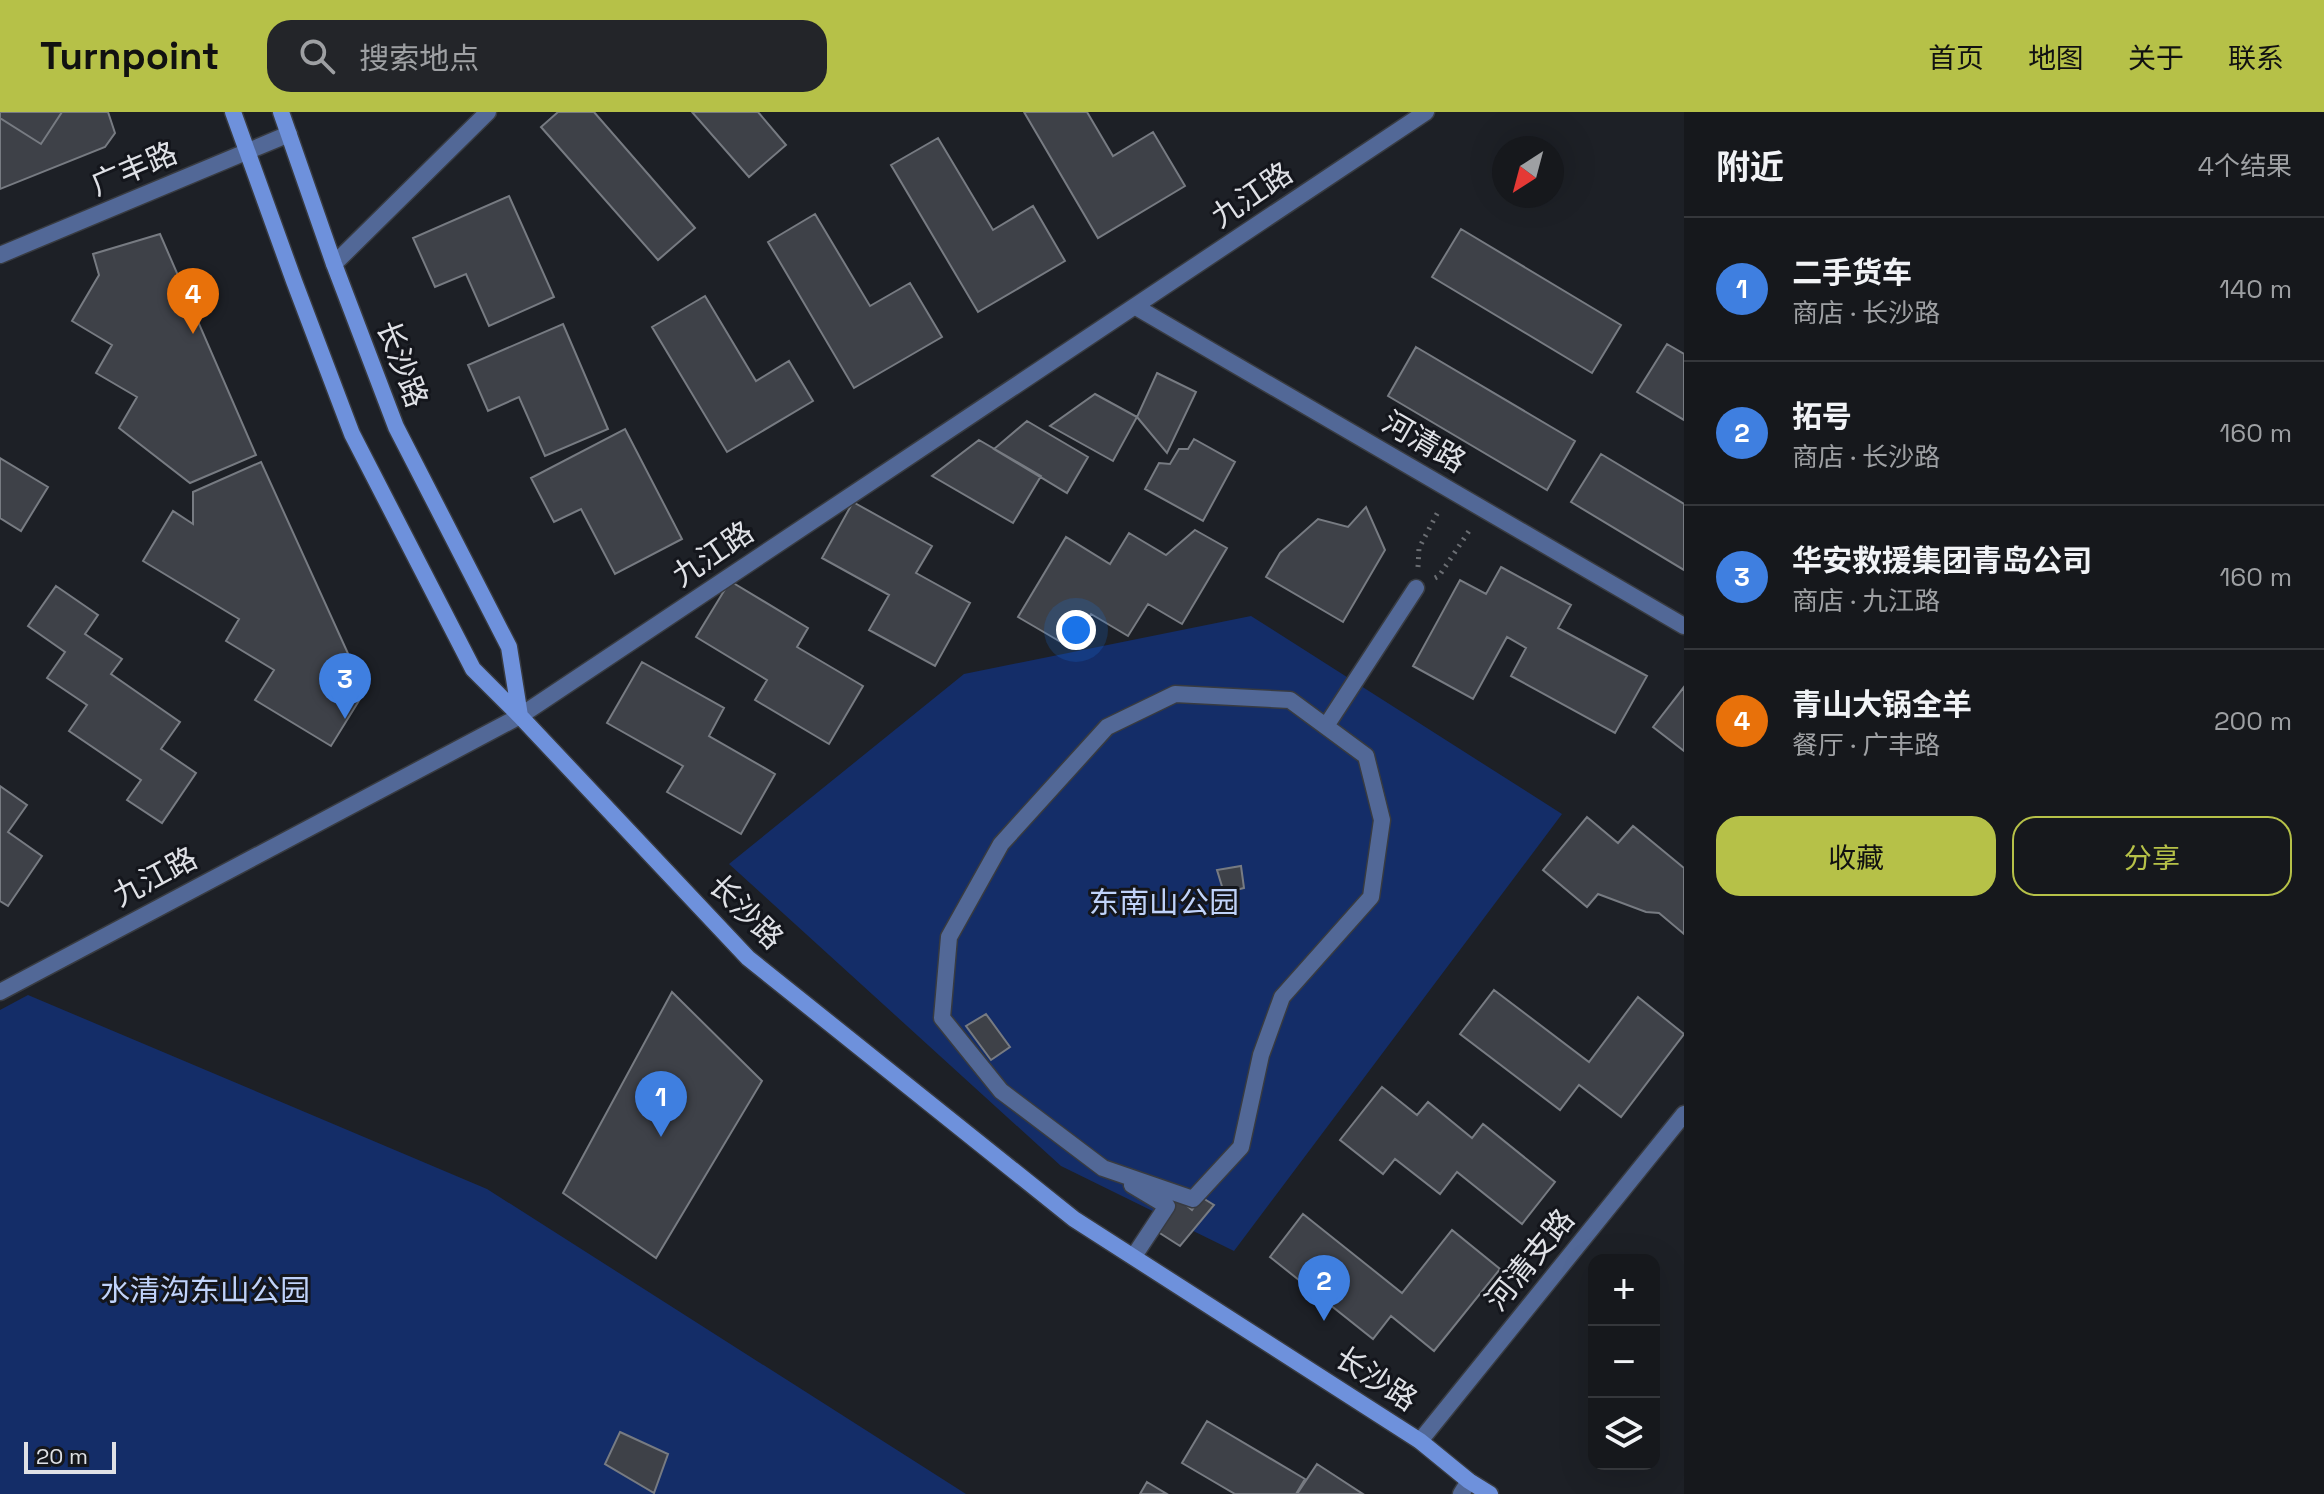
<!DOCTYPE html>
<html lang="zh">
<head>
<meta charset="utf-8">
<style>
  :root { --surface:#16181c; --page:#232529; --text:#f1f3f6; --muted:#9ea0a3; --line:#35373b; --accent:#b6c148 }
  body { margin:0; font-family:"Space Grotesk","Noto Sans SC",sans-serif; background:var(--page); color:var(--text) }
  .controls { position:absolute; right:24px; bottom:24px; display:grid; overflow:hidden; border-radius:16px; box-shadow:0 8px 32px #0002 }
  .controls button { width:72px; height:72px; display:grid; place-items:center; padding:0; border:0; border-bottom:2px solid var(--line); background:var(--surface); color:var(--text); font:40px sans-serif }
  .compass { position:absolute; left:1492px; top:24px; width:72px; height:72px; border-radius:50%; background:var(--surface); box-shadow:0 8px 32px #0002; rotate:216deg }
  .scale { position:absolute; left:24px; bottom:20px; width:92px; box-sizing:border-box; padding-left:8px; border:4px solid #dfe1e6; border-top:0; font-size:22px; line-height:28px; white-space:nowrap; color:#dfe1e6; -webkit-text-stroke:6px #14161c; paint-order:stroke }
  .you { position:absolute; left:1076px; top:518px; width:28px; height:28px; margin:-20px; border:6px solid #fff; border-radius:50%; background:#1a73e8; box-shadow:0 0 0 12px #1a73e833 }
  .badge { display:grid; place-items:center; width:52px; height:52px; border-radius:50%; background:var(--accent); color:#fff; font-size:26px; font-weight:700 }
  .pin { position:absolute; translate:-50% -66px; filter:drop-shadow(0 2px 4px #0008) }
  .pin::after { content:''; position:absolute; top:42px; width:28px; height:24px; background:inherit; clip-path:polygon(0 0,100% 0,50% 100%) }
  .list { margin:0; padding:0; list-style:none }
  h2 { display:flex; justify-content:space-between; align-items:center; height:104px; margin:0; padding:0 32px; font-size:34px }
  h2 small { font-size:26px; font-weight:400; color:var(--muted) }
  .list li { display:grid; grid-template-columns:52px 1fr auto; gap:24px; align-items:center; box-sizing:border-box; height:144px; padding:0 32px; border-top:2px solid var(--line) }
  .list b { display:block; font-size:30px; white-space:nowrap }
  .list p { margin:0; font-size:26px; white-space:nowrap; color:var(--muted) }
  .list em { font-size:26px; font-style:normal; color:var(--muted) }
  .actions { display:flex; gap:16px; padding:24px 32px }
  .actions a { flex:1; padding:18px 0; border:2px solid var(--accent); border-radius:24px; text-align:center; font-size:28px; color:var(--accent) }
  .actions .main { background:var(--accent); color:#111 }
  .icon { flex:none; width:44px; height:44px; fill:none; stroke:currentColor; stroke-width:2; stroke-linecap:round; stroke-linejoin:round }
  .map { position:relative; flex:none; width:1684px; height:1382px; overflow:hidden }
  header { display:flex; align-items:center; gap:48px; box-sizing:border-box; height:112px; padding:0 40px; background:var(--accent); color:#111 }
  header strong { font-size:38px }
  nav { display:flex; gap:44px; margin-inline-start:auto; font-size:28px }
  .search { width:560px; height:72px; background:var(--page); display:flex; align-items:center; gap:20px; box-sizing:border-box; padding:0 28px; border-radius:24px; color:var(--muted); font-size:30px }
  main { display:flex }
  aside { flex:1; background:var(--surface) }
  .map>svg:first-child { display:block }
</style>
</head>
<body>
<header>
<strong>Turnpoint</strong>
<div class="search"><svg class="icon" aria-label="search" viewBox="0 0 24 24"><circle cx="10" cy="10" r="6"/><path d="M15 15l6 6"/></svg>搜索地点</div>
<nav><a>首页</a><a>地图</a><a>关于</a><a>联系</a></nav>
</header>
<main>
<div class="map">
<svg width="1684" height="1382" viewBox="0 0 1684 1382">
  <rect width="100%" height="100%" fill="#1d2026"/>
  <path fill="#142d68" d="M1251,504L1562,702L1234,1139L1061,1054L729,752L964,562Z
    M28,883L487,1077L966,1382H0V898Z"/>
  <path fill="#3e4148" stroke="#777b82" stroke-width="2" d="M0,0H62L41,32L0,6Z
    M0,0H108L115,21L105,35L0,77Z
    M558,0H594L695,116L658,148L541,15Z
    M692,0H758L786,33L749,65Z
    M1024,0H1087L1113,44L1153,20L1185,74L1098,126Z
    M938,26L993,118L1033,94L1065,149L978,200L891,53Z
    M509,84L554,185L489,214L466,162L435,175L413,126Z
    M815,102L870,194L910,171L942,225L854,276L768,130Z
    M1461,117L1621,213L1592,261L1432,165Z
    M160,122L256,343L190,371L119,316L137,285L96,261L112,233L72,209L99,163L93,142Z
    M705,184L756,269L789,249L813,289L727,340L652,215Z
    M563,212L608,317L545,344L519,285L488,299L468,253Z
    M1667,232L1684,242V308L1637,280Z
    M1416,235L1575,329L1547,378L1388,284Z
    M1157,261L1196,280L1167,341L1137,305Z
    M1095,282L1137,305L1113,349L1050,314Z
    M1027,309L1088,345L1067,381L994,337Z
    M625,317L682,427L615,462L581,397L554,410L531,366Z
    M1194,327L1235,350L1203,409L1145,377L1159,351L1170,352L1179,337H1188Z
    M979,328L1041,364L1013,411L932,364Z
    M1601,342L1684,392V458L1571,390Z
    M0,346L48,375L21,419L0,406Z
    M261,350L365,579L331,634L255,588L274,558L226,529L239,507L143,449L173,399L193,412V380Z
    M853,390L932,434L916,461L970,491L935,554L869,518L889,483L822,446Z
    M1366,395L1385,438L1343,510L1266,465L1280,441L1318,407L1348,415Z
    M1195,418L1227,436L1182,512L1148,492L1128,524L1091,502L1071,536L1018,505L1066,425L1110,452L1129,421L1166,443Z
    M1501,455L1571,493L1558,516L1647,564L1615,621L1511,564L1526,536L1507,525L1473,587L1413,554L1460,468L1486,482Z
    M730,469L808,516L797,535L863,574L829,632L755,588L767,568L696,525Z
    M56,474L98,503L85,522L122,547L111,562L180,610L161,637L196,661L162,711L127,688L141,668L69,619L87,593L47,566L65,540L28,514Z
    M642,550L724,596L709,624L775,662L741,722L667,680L683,654L607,611Z
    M1684,575V639L1653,615Z
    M0,674L27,693L8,720L42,744L8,794L0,789Z
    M1587,705L1618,731L1633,714L1684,756V822L1659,801L1646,800L1598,782L1587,795L1543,758Z
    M1241,754L1244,776L1224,781L1217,758Z
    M1494,878L1589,950L1638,885L1684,922L1621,1005L1579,973L1560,998L1460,922Z
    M672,880L762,969L656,1146L563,1081Z
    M986,902L1010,935L991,948L966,914Z
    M1382,975L1417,1003L1428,990L1472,1026L1483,1012L1555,1070L1522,1112L1457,1060L1440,1082L1395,1047L1383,1062L1340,1028Z
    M1201,1085L1214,1093L1180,1134L1155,1118L1178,1086L1192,1098Z
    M1303,1102L1402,1181L1452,1118L1500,1157L1434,1239L1391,1204L1373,1227L1270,1145Z
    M1207,1309L1305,1367L1296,1382H1235L1182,1351Z
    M620,1320L668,1342L654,1381L605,1352Z
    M1317,1352L1363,1382H1297Z
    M1147,1370L1167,1382H1140Z"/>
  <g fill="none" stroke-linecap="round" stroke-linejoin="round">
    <defs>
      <path id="service" d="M1175,582L1290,588L1366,644L1382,708L1371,785L1282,885L1261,943L1241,1035L1193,1087L1103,1056L1001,979L942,906L949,825L1001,732L1107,615Z
        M1326,614L1416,476
        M1132,1073L1167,1094L1134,1144
        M1461,1382L1469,1369"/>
      <path id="minor" d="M0,143L289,22
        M334,152L488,0"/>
      <path id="tertiary" d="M1136,195L1684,514
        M0,880L520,604L1426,0
        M1420,1329L1684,1002"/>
      <path id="secondary" d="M233,0L294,169L352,322L473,557L520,604L748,846L1074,1107L1420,1329L1469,1369L1490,1382
        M281,0L334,152L396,315L509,535L520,604"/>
    </defs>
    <use href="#service" stroke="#383b41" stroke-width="19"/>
    <use href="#minor" stroke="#383b41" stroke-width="19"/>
    <use href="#tertiary" stroke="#383b41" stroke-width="19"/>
    <use href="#secondary" stroke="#383b41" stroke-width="19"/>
    <path stroke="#6b6e73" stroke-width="5" stroke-dasharray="2 6" stroke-linecap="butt" d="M1418,455L1419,436L1439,398
      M1435,466L1439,464L1471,416"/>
    <use href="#service" stroke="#526897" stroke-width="16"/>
    <use href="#minor" stroke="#526897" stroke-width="16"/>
    <use href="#tertiary" stroke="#526897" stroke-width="16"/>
    <use href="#secondary" stroke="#6e91dc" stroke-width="16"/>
  </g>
  <g text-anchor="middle" stroke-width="6" stroke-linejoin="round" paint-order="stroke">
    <g font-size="30" fill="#dfe1e6" stroke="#14161c">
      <text transform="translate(134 57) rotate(-23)" y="10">广丰路</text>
      <text transform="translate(1252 83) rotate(-34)" y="10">九江路</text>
      <text transform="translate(402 252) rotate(69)" y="10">长沙路</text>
      <text transform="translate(1424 330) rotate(30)" y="10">河清路</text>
      <text transform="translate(713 442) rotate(-34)" y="10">九江路</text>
      <text transform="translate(155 765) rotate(-28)" y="10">九江路</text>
      <text transform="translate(746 800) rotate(45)" y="10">长沙路</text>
      <text transform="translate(1530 1148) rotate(-51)" y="10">河清支路</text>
      <text transform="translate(1376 1267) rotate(33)" y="10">长沙路</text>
    </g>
    <g font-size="30" fill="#c0d3fa" stroke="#14161c">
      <text x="1164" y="801">东南山公园</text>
      <text x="205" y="1189">水清沟东山公园</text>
    </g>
  </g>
</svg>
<div class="controls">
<button>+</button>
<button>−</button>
<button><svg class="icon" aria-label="layers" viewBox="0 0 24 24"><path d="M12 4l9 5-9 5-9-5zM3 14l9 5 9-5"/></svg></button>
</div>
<svg class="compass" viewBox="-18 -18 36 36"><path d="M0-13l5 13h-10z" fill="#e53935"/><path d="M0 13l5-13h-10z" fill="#9ea0a3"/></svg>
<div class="scale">20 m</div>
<div class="you"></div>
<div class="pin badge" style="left:661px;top:1025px;background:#3f7fe0">1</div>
<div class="pin badge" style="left:1324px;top:1209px;background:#3f7fe0">2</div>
<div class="pin badge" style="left:345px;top:607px;background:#3f7fe0">3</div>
<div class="pin badge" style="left:193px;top:222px;background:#e8710a">4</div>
</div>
<aside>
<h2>附近<small>4个结果</small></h2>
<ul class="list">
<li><span class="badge" style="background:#3f7fe0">1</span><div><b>二手货车</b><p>商店 · 长沙路</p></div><em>140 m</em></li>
<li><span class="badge" style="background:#3f7fe0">2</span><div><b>拓号</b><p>商店 · 长沙路</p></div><em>160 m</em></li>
<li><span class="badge" style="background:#3f7fe0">3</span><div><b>华安救援集团青岛公司</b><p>商店 · 九江路</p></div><em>160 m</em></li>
<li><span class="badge" style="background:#e8710a">4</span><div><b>青山大锅全羊</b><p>餐厅 · 广丰路</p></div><em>200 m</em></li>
</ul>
<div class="actions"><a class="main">收藏</a><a>分享</a></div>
</aside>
</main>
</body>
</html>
